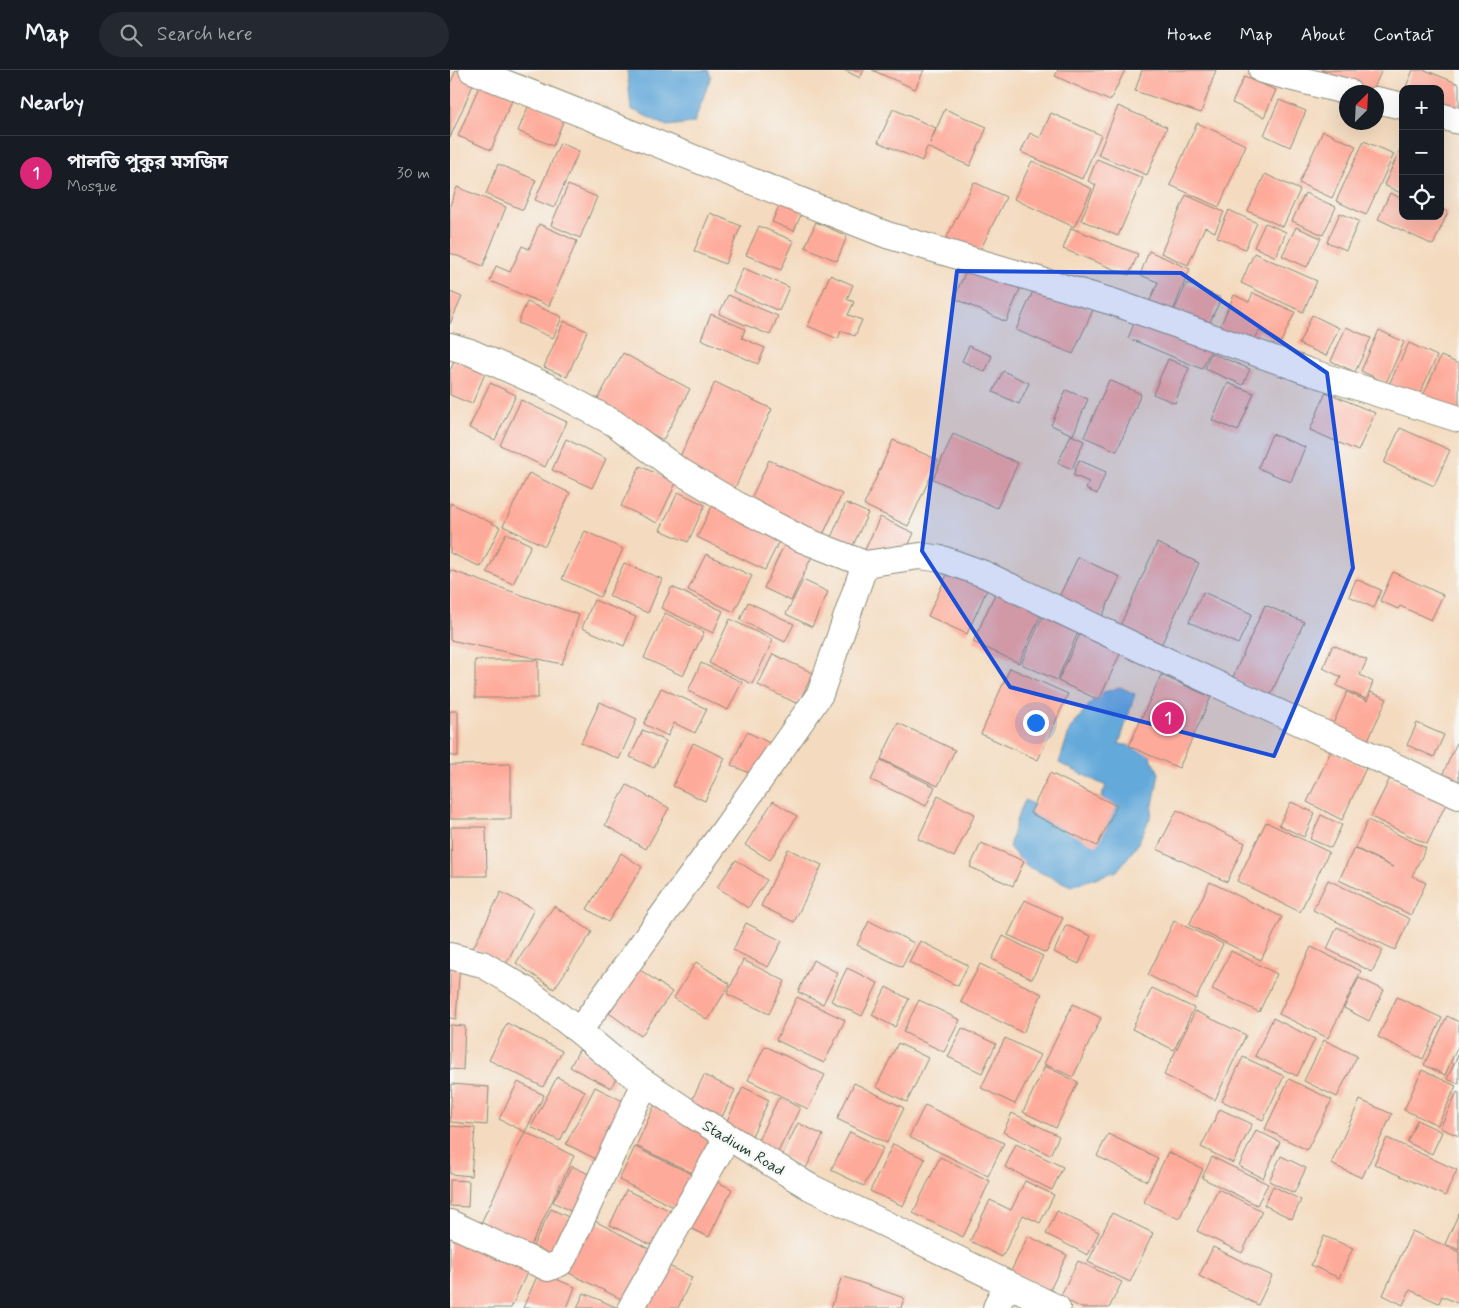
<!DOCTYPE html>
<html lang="en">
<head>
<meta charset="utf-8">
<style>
  :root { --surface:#171b24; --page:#242831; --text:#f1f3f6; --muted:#9ea1a6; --line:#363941; --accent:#db2777 }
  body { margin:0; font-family:Mynerve,"Noto Sans Bengali",sans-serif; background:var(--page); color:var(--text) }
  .controls { position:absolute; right:15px; top:15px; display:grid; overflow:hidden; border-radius:10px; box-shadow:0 5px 20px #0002 }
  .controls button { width:45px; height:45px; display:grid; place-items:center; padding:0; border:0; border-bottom:1px solid var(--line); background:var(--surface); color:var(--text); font:25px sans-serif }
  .compass { position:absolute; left:889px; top:15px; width:45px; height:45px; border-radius:50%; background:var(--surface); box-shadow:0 5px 20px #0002; rotate:24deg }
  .you { position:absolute; left:585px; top:652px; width:18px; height:18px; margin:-12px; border:4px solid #fff; border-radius:50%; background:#1a73e8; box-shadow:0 0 0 8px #1a73e833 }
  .badge { display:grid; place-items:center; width:32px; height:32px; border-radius:50%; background:var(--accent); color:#fff; font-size:16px; font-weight:700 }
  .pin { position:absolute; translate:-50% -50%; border:2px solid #fff; box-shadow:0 1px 5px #0006 }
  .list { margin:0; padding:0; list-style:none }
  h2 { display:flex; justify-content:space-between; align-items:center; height:65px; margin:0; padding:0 20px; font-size:21px }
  h2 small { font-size:16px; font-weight:400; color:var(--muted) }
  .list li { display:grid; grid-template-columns:32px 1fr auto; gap:15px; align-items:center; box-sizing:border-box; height:75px; padding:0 20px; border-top:1px solid var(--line) }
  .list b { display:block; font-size:19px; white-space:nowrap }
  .list p { margin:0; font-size:16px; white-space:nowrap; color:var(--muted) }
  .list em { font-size:16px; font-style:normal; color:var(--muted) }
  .icon { flex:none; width:28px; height:28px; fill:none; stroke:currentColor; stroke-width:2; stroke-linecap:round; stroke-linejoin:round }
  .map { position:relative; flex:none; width:1009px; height:1238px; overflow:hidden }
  header { display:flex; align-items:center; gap:30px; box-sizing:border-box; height:70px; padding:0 25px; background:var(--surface); border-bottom:1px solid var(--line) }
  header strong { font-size:24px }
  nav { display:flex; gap:28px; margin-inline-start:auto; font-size:18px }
  .search { width:350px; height:45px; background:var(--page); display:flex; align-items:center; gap:12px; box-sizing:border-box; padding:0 18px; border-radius:28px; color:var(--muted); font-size:19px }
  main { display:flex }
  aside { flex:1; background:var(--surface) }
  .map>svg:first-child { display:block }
</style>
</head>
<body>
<header>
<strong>Map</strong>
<div class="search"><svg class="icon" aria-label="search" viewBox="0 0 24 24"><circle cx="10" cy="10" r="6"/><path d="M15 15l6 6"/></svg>Search here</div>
<nav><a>Home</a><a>Map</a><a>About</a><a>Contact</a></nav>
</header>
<main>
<aside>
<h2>Nearby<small></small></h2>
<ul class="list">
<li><span class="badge">1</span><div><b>পালতি পুকুর মসজিদ</b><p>Mosque</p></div><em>30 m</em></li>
</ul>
</aside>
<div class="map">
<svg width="1009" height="1238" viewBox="0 0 1009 1238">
  <rect width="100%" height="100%" fill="#f6f6f2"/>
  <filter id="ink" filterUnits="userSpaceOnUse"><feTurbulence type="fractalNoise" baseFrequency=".02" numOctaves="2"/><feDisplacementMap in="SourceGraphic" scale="10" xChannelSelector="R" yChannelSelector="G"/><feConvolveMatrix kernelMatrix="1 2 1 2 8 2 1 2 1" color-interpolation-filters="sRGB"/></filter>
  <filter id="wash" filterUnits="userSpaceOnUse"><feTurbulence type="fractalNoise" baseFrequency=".0096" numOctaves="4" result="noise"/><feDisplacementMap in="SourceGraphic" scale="20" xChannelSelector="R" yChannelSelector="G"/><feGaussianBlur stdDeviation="1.12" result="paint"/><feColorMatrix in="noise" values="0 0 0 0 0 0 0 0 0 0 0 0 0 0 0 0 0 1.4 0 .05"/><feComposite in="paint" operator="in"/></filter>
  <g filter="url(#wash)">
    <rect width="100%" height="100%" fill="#f4dabe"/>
    <path fill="#64a9da" stroke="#427387" d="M177,0H258L261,6L244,53L217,56L181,39Z
      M670,617L685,624L669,674L696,678L709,703L701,746L686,777L667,801L621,816L576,796L559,777L567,748L575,730L636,762L656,716L609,693L620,659L648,624Z"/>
    <g id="blocks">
      <path fill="#feaa9a" d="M6,0L26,8L0,68V14Z
        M394,0H414L410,8Z
        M422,0H474L465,19Z
        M608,0H675L660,31L605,6Z
        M692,0H766L751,43L685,21Z
        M871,0H927L931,2L922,22Z
        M963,0H975L1009,14V42L990,36V19H955Z
        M33,7L66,21L41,80L8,66Z
        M794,7L826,20L814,47L782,33Z
        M829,30L856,41L840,77L814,65Z
        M80,32L115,47L103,76L68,61Z
        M668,36L717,57L697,105L648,85Z
        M443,39L486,58L480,73L495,39L537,57L520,96L477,77L472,91L428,72Z
        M601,43L651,65L632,109L571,82L580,63L590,68Z
        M747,53L796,75L769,137L720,115Z
        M873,61L906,76L882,128L849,113Z
        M914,71L944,84L916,145L886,131Z
        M110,73L129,81L104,138L85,130Z
        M953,73V124L934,115Z
        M647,89L693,108L668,166L631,150L646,115L638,111Z
        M582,91L642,119L624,157L564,129Z
        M48,94L86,110L73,140L36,124Z
        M815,104L850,120L833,157L798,141Z
        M524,112L556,127L526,189L494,173Z
        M118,115L147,127L130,168L101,155Z
        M7,117L56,137L33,196L0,183V135Z
        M855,123L886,137L873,165L842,151Z
        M940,123L953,129V146H990V138L998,142L983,175L928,149Z
        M736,125L774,142L765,162L755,157L738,195L711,183Z
        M332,129L354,138L344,161L322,152Z
        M779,140L807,153L795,179L767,167Z
        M260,143L291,156L275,194L244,181Z
        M890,143L909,151L896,180L877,172Z
        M366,152L397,166L387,191L355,177Z
        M815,153L836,162L826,187L804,177Z
        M89,154L127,171L99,236L40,211L46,196L60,202L72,176L79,179Z
        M309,156L344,171L331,200L296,185Z
        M846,157L871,168L857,197L832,186Z
        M621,158L688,184L679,205L613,179Z
        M699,181L740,199L721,245L698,235L708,212L690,205Z
        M804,183L867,211L853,242L791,213Z
        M518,196L570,219L556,252L504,228Z
        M293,198L339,217L329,241L283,221Z
        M380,205L403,215L397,229L404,232L398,245L412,250L405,266L391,261L388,269L358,256Z
        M737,213L771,228L756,261L722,245Z
        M586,214L643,240L623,284L566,260Z
        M0,222L12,227L0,254Z
        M803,223L845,242L831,272L809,261L802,276L768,261L784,225L799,232Z
        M278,225L328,246L320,265L269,244Z
        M77,232L112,247L103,268L68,253Z
        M261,244L295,259L292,268L315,278L308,294L251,269Z
        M688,244L763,275L752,299L678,268Z
        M862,245L889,258L876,286L849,274Z
        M114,251L137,261L117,307L94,297Z
        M896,257L921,268L905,302L881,291Z
        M929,260L954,272L936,313L911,301Z
        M959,273L987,286L968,328L939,314Z
        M519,276L542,286L535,302L512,291Z
        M173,283L240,319L213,370L145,334Z
        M761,283L800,299L793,315L755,299Z
        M6,286L37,299L22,334L0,325V301Z
        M991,286L1009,294V344L972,328Z
        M718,289L739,298L725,333L703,324Z
        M553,301L579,313L569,334L543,322Z
        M659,310L691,324L667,381L634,367Z
        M265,312L322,339L283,422L226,395Z
        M40,313L66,325L45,370L19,358Z
        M778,313L804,323L788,361L762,350Z
        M616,320L638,329L623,365L601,355Z
        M876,322L925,343L908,381L860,360Z
        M71,330L117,352L95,397L50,375Z
        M950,358L1000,380L984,416L934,393Z
        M503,364L568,393L547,438L483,409Z
        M822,364L855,377L841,412L808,398Z
        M621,365L634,371L622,399L608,393Z
        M116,369L156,389L142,418L102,400Z
        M443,370L488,390L458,456L414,435Z
        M319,390L392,424L371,469L298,435Z
        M629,390L656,402L647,424L636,419L639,412L623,405Z
        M190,396L226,413L207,453L171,436Z
        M79,403L120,423L95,476L53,456Z
        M228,422L255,435L238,472L210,460Z
        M265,430L333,463L315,500L247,467Z
        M0,433L50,457L31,497L0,483Z
        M396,433L418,443L400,482L379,472Z
        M430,447L464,463L448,498L414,482Z
        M135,461L173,479L150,527L112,509Z
        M56,463L81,475L63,514L37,502Z
        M336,471L363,484L341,531L314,518Z
        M707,473L749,493L708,582L667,563Z
        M256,484L302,506L284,542L238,520Z
        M628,487L670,507L650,551L607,531Z
        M174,493L212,509L198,543L159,526Z
        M500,498L539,515L517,564L478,546Z
        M0,500L129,545L112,594L0,570Z
        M943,502L993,525L981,550L950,536L948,539L930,531Z
        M906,509L931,520L924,538L899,526Z
        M353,510L378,522L362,557L336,544Z
        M549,515L595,536L569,593L523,572Z
        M222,517L273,541L263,563L211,538Z
        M753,522L802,544L788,574L739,552Z
        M144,530L186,547L174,576L132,558Z
        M298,532L344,554L335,572L290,550Z
        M815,535L854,552L820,626L782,609Z
        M597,537L632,553L607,610L571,594Z
        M215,543L254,562L233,606L194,588Z
        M280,549L323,570L302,614L259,593Z
        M634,555L675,573L649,630L608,611Z
        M883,575L917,590L910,605L923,612L916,629L887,616L891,607L873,598Z
        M323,584L363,603L348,634L308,615Z
        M25,590H88V628H25Z
        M251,593L292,612L278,640L238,621Z
        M560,598L618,624L588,690L531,664Z
        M711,605L761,627L729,698L679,676Z
        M211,618L257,639L245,663L224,653L218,666L194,654Z
        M897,622L917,631L921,622L937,629L917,672L882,656Z
        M150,632L187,649L169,689L131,673Z
        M0,641H8V686H0Z
        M448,653L505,680L488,716L431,689Z
        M967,653L994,665L984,687L957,675Z
        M193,660L216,671L204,698L180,687Z
        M297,662L324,675L308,707L281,695Z
        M1009,668V714L992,706Z
        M243,673L275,688L255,731L223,716Z
        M881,681L916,698L892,750L857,732Z
        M431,690L485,717L476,736L421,710Z
        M61,694V749H0V695Z
        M600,703L667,736L647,776L580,743Z
        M940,708L996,734L977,774L921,747Z
        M177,715L219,738L196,779L155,755Z
        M488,726L525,744L504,787L468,769Z
        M323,731L347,746L320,790L295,775Z
        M841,732L865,743L854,767L829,755Z
        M727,740L795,773L777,812L707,779Z
        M871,745L892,755L881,778L860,769Z
        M918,750L976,778L962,806L976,813L961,845L889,810L904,778L943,797L905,778Z
        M816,752L879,782L850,842L787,811Z
        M1,757H36L37,806H2Z
        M531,773L574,791L563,816L520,797Z
        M338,779L372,795L344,852L311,836Z
        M171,783L192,797L158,852L137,839Z
        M286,790L317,810L298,838L267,817Z
        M878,810L960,849L945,880L863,840Z
        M760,812L832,847L811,890L739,855Z
        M51,822L84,839L56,894L23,878Z
        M575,830L613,848L596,883L558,865Z
        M104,836L142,862L104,919L66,893Z
        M419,851L464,873L452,897L407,875Z
        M724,851L773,874L746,929L698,905Z
        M296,853L332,871L318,897L283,880Z
        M616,855L641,866L629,894L604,882Z
        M887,857L933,880L922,902L877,879Z
        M553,866L593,886L582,909L542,889Z
        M470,871L518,895L508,916L459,892Z
        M861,877L911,901L878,968L829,944Z
        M781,881L827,904L809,942L762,919Z
        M293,890L335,911L319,944L277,924Z
        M363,890L388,903L373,934L348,922Z
        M246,892L280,914L258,950L224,928Z
        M0,893L10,894L6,949L0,948Z
        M530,894L592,924L573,963L511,932Z
        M397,898L428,913L412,946L381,931Z
        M189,899L222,922L191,966L159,943Z
        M909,908L934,920L919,951L894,938Z
        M436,917L459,929L445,957L422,945Z
        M702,918L744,938L724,980L682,959Z
        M347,927L395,950L374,993L326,970Z
        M947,927L992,948L973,989L928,967Z
        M469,930L510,950L494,982L453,962Z
        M623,934L651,948L623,1007L594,994Z
        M745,941L796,965L765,1030L714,1005Z
        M997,946L1009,952V974L995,1005L974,995Z
        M823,948L865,969L847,1006L805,986Z
        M57,953L112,981L93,1017L39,990Z
        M0,955L15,956L13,1000L0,999Z
        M512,958L546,974L532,1003L498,987Z
        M555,968L590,985L565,1034L531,1018Z
        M874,970L907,986L887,1027L854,1011Z
        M448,973L478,988L457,1032L426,1017Z
        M315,976L375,1005L358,1039L298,1010Z
        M129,980L170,1000L161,1018L120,997Z
        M1009,983V1014L997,1009Z
        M793,987L834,1006L813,1050L772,1031Z
        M595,996L628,1012L606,1058L573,1042Z
        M972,1000L1006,1016L988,1055L954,1040Z
        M254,1005L285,1020L271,1049L240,1034Z
        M107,1007L135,1021L110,1071L81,1057Z
        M839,1009L882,1030L857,1080L815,1059Z
        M68,1012L94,1025L75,1062L124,1086L80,1177L31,1153L75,1062L49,1049Z
        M404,1013L454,1038L437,1073L387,1049Z
        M2,1014L39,1017L37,1055L0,1052Z
        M145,1017L181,1035L152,1092L116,1074Z
        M293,1017L319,1030L301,1068L275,1055Z
        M1007,1022L1009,1023V1066L990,1058Z
        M329,1027L350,1038L328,1082L307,1072Z
        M910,1030L942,1044L912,1108L881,1094Z
        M206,1032L268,1062L247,1105L186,1076Z
        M475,1035L554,1073L538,1106L459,1067Z
        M770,1039L802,1054L783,1093L751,1077Z
        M562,1043L609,1066L600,1085L553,1062Z
        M967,1050L992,1062L982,1084L957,1072Z
        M348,1053L373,1065L356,1098L332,1086Z
        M0,1056L25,1058L21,1106L0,1104Z
        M806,1060L830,1072L813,1108L789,1096Z
        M400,1062L433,1078L414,1116L381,1100Z
        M658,1064L708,1088L697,1111L647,1086Z
        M937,1068L1007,1100L995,1126L924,1094Z
        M443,1074L475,1089L453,1136L420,1121Z
        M566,1074L613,1097L602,1120L555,1097Z
        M185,1077L246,1106L230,1140L169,1110Z
        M718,1082L753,1099L729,1149L694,1132Z
        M831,1086L856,1098L844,1123L819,1111Z
        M490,1087L540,1111L513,1167L463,1143Z
        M762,1087L818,1114L807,1135L752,1108Z
        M122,1096L147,1108L128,1145L103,1132Z
        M252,1105L282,1119L259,1167L229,1153Z
        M0,1110L19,1111L18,1137L0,1136Z
        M575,1111L604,1125L590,1153L573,1145L552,1187L520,1171L540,1130L561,1140Z
        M823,1116L851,1130L842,1149L814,1135Z
        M768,1119L812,1141L792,1183L747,1161Z
        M176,1120L223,1142L207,1178L160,1155Z
        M101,1139L125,1150L106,1189L82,1178Z
        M607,1141L649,1162L638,1185L596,1164Z
        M662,1143L703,1163L680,1212L638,1192Z
        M1009,1143V1180L995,1174Z
        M139,1148L207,1183L181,1234L113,1200Z
        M962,1161L1009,1182V1234L992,1226L989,1233L960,1220L953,1235L933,1225Z
        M0,1163L79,1198L61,1238H0Z
        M578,1166L617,1185L600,1220L561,1201Z
        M874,1166L903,1178L889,1208L861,1195Z
        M763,1177L822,1206L808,1235L749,1206Z
        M628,1191L672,1212L659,1238H632L610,1227Z
        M210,1192L242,1207L228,1238H188Z
        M89,1202L125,1217L117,1238H73Z
        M392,1206L454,1228L451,1238H381Z
        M134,1223L168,1238H127Z"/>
    </g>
  </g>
  <g filter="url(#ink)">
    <use href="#blocks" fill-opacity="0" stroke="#8a8c79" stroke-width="1"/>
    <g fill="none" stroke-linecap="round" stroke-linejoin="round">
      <defs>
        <path id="street" d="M22,0L437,165L663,232L860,302L1009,349
          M812,0L898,22
          M926,30L953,36
          M990,46L1009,51
          M0,276L20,282L94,315L164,353L228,400L294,439L349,468L415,494L470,486L492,489L534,504L693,580L1009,726
          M0,886L32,894L76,920L129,961L172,997L241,1044L360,1117L607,1238
          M129,961L276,758L370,624L415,494
          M0,1153L98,1198L110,1193L114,1187L195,1013
          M181,1238L277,1068
          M546,1238L557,1213"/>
      </defs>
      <use href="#street" stroke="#8a8c79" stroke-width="28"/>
      <use href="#street" stroke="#fff" stroke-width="26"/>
    </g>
  </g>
  <path fill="#1d4ed8" fill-opacity="0.2" stroke="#1d4ed8" stroke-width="4" stroke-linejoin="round" d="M507,201L731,203L877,303L903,498L824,686L560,617L472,481Z"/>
  <g text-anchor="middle" stroke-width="4" stroke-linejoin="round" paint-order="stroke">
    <g font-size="16" fill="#1f3d34" stroke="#f6f6f2">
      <text transform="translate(294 1077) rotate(31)" y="6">Stadium Road</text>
    </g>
  </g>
</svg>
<div class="controls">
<button>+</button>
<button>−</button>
<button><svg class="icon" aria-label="locate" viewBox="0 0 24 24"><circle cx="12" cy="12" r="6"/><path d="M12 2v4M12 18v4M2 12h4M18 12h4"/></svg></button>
</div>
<svg class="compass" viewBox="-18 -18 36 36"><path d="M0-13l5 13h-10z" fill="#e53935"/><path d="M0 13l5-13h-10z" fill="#9ea1a6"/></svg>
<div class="you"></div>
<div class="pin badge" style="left:718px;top:648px">1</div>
</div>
</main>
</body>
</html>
